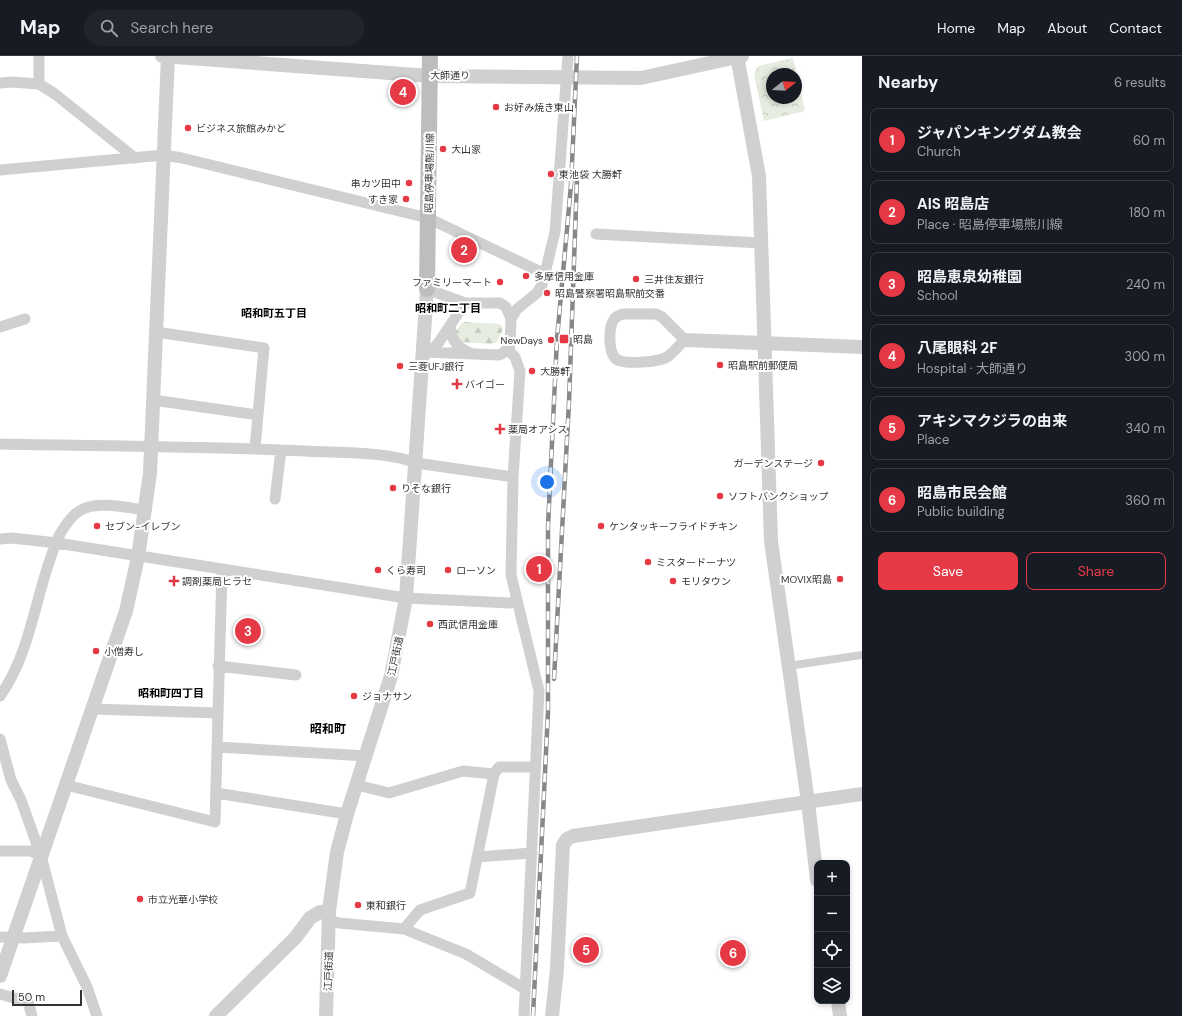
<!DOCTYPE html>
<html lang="en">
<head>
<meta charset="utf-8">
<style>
  :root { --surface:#171b24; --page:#20242c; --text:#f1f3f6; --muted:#9ea1a6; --line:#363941; --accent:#e63946 }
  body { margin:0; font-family:"DM Sans","Noto Sans JP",sans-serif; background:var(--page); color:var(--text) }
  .controls { position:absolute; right:12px; bottom:12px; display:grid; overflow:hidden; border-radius:8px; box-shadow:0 2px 6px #0003 }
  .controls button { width:36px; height:36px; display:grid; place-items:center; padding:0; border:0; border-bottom:1px solid var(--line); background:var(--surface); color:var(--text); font:20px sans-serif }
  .compass { position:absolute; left:766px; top:12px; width:36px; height:36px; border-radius:50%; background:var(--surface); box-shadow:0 2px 6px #0003; rotate:72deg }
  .scale { position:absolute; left:12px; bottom:10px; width:70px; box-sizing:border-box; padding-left:4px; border:2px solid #333; border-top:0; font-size:11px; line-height:14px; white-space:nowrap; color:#333; -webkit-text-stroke:3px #fff; paint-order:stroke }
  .you { position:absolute; left:547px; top:426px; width:14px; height:14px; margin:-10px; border:3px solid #fff; border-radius:50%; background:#1a73e8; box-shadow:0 0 0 6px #1a73e833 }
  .badge { display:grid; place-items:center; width:26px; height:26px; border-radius:50%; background:var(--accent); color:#fff; font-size:13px; font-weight:700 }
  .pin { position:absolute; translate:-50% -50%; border:2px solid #fff; box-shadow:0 1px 4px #0006 }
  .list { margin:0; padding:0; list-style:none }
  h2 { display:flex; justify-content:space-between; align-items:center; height:52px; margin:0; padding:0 16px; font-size:17px }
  h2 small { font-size:13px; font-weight:400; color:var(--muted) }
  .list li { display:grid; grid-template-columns:26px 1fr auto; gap:12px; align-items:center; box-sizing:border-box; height:64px; margin:0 8px 8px; padding:0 8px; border:1px solid var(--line); border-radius:8px }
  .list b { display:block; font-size:15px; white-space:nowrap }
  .list p { margin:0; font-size:13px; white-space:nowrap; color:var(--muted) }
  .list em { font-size:13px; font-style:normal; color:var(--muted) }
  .actions { display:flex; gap:8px; padding:12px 16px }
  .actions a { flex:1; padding:9px 0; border:1px solid var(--accent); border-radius:8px; text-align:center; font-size:14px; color:var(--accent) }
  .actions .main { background:var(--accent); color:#fff }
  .icon { flex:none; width:22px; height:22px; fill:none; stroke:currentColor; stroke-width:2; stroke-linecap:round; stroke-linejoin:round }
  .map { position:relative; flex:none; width:862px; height:960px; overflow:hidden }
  header { display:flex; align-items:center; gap:24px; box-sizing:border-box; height:56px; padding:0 20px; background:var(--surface); border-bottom:1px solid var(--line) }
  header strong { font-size:19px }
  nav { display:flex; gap:22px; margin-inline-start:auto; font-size:14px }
  .search { width:280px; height:36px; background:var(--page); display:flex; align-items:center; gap:10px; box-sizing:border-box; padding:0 14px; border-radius:22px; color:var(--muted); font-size:15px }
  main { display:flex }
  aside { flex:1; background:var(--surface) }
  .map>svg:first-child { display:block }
</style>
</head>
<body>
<header>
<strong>Map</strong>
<div class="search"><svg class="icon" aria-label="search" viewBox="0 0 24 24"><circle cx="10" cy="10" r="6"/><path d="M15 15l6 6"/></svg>Search here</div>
<nav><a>Home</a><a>Map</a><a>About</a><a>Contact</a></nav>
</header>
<main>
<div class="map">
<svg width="862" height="960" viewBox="0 0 862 960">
  <defs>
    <pattern id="forest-firs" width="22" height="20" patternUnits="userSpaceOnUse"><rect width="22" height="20" fill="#e6ecdf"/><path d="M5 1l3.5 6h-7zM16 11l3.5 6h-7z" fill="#c6cbc0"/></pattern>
    <pattern id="park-crowns" width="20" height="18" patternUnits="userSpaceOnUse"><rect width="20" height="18" fill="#e6ecdf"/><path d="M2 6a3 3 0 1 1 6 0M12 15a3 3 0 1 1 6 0" fill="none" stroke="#c6cbc0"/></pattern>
  </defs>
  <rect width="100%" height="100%" fill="#fff"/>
  <path fill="url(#forest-firs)" d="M465,266L500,268L503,273L497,286L491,288L461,286L457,284L455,276L462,267Z"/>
  <path fill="url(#park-crowns)" fill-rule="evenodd" d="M793,2L805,55L764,65L754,18L758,10ZM772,18H796V42H772Z"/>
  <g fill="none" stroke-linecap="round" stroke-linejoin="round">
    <path stroke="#d0d0d0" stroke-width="8" d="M788,610L862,599"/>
    <path stroke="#d0d0d0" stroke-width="11" d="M39,0V28
      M0,27L12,26L39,28L55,38L135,102
      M0,114L164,99L182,102L428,162L545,218
      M596,178L761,187
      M623,258H656L662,261L685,284C679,289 674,296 667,301C659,306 624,309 616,303C608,296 608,270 615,262C617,260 620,259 623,258Z
      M511,263L517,253L537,237L542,229L555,176L568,0
      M450,270C451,284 457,291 470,297
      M0,271L25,263
      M156,276L264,292L255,392
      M508,294L515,301L520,315L513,421L511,519L539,635L524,960
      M424,296L499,299L503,297L510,290L511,263L506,251L500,247H465L427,233
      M424,296L435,291L439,286L465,247
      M153,344L258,359
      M0,388C102,390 204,390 305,395C338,397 386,395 416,407L513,421
      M275,443L281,394
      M0,483L12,482L57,487L406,542L510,547L516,545
      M218,610L296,619
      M0,640C33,594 36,530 59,480C64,471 73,457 83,453C100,445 127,452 146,454
      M93,653L218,657
      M0,683L11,724L21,744L41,800L62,880L87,931L97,960
      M217,691L367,700
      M66,729L215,766L222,514
      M357,729L389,737L463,715L494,718L499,711H536
      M216,737L347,758
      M0,795H31L41,800
      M477,801L532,797
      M329,864L339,867L404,873L466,898L525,933
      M404,873L420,854L470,837L494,718
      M0,881L23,882L62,880
      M0,938L28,946L32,960"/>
    <path stroke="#d0d0d0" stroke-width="14" d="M162,0L430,20L641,22L742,0
      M737,0L759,120L771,485L808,746L817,824
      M685,284L862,291
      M0,920L126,555L138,501L150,417L168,0
      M838,945L840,960
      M216,960L296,881L310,862L320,856L329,855
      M326,960L329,855L337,796L347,758L391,620L406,542L427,233
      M552,960L557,913L563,789L567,783L573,780L862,738"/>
    <path stroke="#bdbdbd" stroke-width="16" d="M427,233L430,0"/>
    <defs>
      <path id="rail" d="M554,623L569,346L577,122
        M533,960L548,656V470L557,283L571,129L577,0"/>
    </defs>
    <use href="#rail" stroke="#888" stroke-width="4.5"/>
    <use href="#rail" stroke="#fff" stroke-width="3" stroke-dasharray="9" stroke-linecap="butt"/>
  </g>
  <g fill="#e63946" stroke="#fff" stroke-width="1.5">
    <circle cx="496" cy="51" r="4"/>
    <circle cx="188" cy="72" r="4"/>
    <circle cx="443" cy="93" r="4"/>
    <circle cx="551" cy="118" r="4"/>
    <circle cx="409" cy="127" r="4"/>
    <circle cx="406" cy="143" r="4"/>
    <circle cx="526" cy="220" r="4"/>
    <circle cx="636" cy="223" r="4"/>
    <circle cx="500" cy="226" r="4"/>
    <circle cx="547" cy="237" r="4"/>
    <rect x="559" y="278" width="10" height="10" rx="2"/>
    <circle cx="551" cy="284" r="4"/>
    <circle cx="720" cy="309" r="4"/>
    <circle cx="400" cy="310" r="4"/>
    <circle cx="532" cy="315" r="4"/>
    <path d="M455 322h4v4h4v4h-4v4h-4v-4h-4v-4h4z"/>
    <path d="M498 367h4v4h4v4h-4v4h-4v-4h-4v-4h4z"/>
    <circle cx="821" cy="407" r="4"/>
    <circle cx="393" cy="432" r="4"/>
    <circle cx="720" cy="440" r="4"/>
    <circle cx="97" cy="470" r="4"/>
    <circle cx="601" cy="470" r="4"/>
    <circle cx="648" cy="506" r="4"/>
    <circle cx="378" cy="514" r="4"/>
    <circle cx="448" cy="514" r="4"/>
    <circle cx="840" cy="523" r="4"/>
    <path d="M172 519h4v4h4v4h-4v4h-4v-4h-4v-4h4z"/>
    <circle cx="673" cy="525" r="4"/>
    <circle cx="430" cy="568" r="4"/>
    <circle cx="96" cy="595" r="4"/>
    <circle cx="354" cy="640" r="4"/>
    <circle cx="140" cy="843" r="4"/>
    <circle cx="358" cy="849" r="4"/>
  </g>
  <g text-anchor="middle" stroke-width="4" stroke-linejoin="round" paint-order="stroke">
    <g font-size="10" fill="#333" stroke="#fff">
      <text x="450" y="23">大師通り</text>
      <text transform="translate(429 117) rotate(-89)" y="4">昭島停車場熊川線</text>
      <text transform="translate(395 600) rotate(-78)" y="4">江戸街道</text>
      <text transform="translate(328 915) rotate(-88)" y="4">江戸街道</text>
    </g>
    <g font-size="10" fill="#333" stroke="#fff" text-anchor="start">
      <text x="504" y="55">お好み焼き東山</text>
      <text x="196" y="76">ビジネス旅館みかど</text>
      <text x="451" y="97">大山家</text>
      <text x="559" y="122">東池袋 大勝軒</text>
      <text x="401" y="131" text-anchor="end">串カツ田中</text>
      <text x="398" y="147" text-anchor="end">すき家</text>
      <text x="534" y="224">多摩信用金庫</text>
      <text x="644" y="227">三井住友銀行</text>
      <text x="492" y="230" text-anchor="end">ファミリーマート</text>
      <text x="555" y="241">昭島警察署昭島駅前交番</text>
      <text x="573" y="287">昭島</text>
      <text x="543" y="288" text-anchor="end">NewDays</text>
      <text x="728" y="313">昭島駅前郵便局</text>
      <text x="408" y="314">三菱UFJ銀行</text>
      <text x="540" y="319">大勝軒</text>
      <text x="465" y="332">バイゴー</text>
      <text x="508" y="377">薬局オアシス</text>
      <text x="813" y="411" text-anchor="end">ガーデンステージ</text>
      <text x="401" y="436">りそな銀行</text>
      <text x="728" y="444">ソフトバンクショップ</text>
      <text x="105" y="474">セブン-イレブン</text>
      <text x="609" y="474">ケンタッキーフライドチキン</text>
      <text x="656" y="510">ミスタードーナツ</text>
      <text x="386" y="518">くら寿司</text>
      <text x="456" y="518">ローソン</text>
      <text x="832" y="527" text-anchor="end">MOVIX昭島</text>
      <text x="182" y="529">調剤薬局ヒラセ</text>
      <text x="681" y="529">モリタウン</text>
      <text x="438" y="572">西武信用金庫</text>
      <text x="104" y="599">小僧寿し</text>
      <text x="362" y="644">ジョナサン</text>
      <text x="148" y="847">市立光華小学校</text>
      <text x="366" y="853">東和銀行</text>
    </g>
    <g font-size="11" font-weight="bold" fill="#000" stroke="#fff">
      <text x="448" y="256">昭和町二丁目</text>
      <text x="274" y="261">昭和町五丁目</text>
      <text x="171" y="641">昭和町四丁目</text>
    </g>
    <g font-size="12" font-weight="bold" fill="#000" stroke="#fff">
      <text x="328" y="677">昭和町</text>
    </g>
  </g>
</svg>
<div class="controls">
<button>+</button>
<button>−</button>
<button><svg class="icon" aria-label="locate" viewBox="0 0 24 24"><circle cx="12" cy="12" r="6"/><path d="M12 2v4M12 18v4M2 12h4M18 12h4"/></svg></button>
<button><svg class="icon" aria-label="layers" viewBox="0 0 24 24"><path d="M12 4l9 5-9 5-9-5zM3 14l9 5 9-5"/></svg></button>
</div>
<svg class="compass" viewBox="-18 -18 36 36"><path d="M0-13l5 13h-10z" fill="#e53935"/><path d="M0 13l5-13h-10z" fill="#9ea1a6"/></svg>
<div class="scale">50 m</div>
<div class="you"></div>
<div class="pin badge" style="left:539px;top:513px">1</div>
<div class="pin badge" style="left:464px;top:194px">2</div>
<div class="pin badge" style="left:248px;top:575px">3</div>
<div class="pin badge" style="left:403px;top:36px">4</div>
<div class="pin badge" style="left:586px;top:894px">5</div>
<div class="pin badge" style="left:733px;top:897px">6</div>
</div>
<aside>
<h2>Nearby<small>6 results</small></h2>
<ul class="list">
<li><span class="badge">1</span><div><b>ジャパンキングダム教会</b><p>Church</p></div><em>60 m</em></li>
<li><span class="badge">2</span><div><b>AIS 昭島店</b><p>Place · 昭島停車場熊川線</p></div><em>180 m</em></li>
<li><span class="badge">3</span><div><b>昭島恵泉幼稚園</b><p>School</p></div><em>240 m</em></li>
<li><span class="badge">4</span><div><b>八尾眼科 2F</b><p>Hospital · 大師通り</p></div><em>300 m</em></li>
<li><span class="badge">5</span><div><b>アキシマクジラの由来</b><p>Place</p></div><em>340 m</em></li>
<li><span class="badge">6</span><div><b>昭島市民会館</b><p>Public building</p></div><em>360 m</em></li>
</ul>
<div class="actions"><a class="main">Save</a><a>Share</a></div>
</aside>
</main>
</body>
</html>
